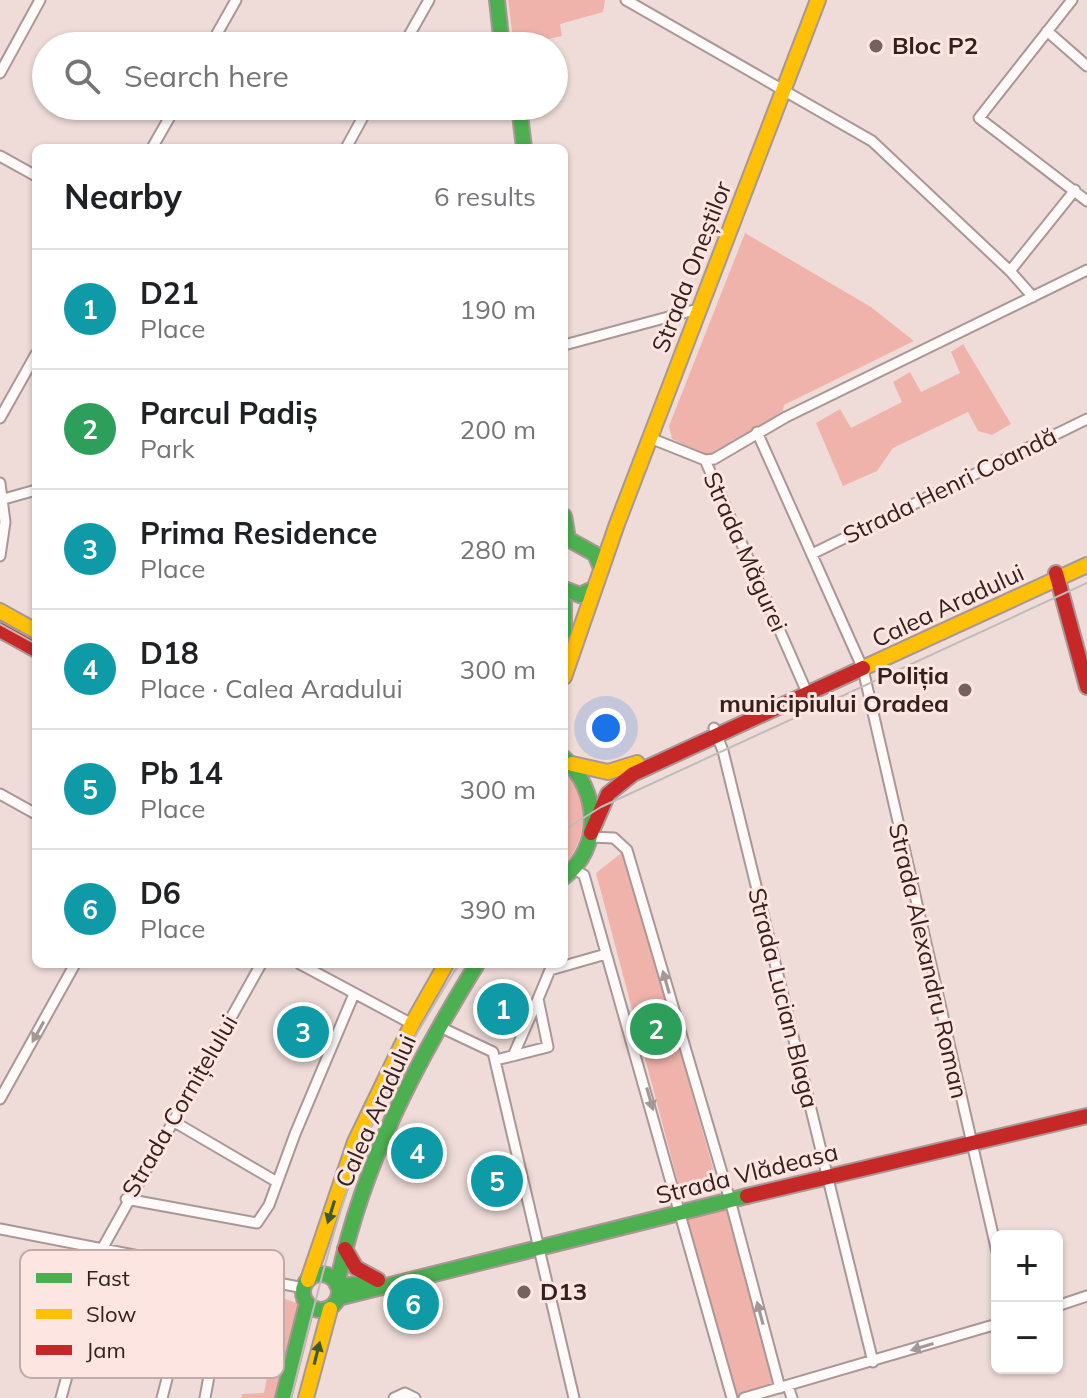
<!DOCTYPE html>
<html lang="en">
<head>
<meta charset="utf-8">
<style>
  :root { --surface:#fff; --page:#f6f6f6; --text:#202124; --muted:#757577; --line:#e0e0e0; --accent:#d93025 }
  body { margin:0; font-family:Mulish,sans-serif; background:var(--page); color:var(--text) }
  .controls { position:absolute; right:24px; bottom:24px; display:grid; overflow:hidden; border-radius:12px; box-shadow:0 2px 6px #0004 }
  .controls button { width:72px; height:72px; display:grid; place-items:center; padding:0; border:0; border-bottom:2px solid var(--line); background:var(--surface); color:var(--text); font:40px sans-serif }
  .you { position:absolute; left:606px; top:728px; width:28px; height:28px; margin:-20px; border:6px solid #fff; border-radius:50%; background:#1a73e8; box-shadow:0 0 0 12px #1a73e833 }
  .badge { display:grid; place-items:center; width:52px; height:52px; border-radius:50%; background:var(--accent); color:#fff; font-size:26px; font-weight:700 }
  .pin { position:absolute; translate:-50% -50%; border:4px solid #fff; box-shadow:0 2px 8px #0006 }
  .list { margin:0; padding:0; list-style:none }
  h2 { display:flex; justify-content:space-between; align-items:center; height:104px; margin:0; padding:0 32px; font-size:34px }
  h2 small { font-size:26px; font-weight:400; color:var(--muted) }
  .list li { display:grid; grid-template-columns:52px 1fr auto; gap:24px; align-items:center; box-sizing:border-box; height:120px; padding:0 32px; border-top:2px solid var(--line) }
  .list b { display:block; font-size:30px; white-space:nowrap }
  .list p { margin:0; font-size:26px; white-space:nowrap; color:var(--muted) }
  .list em { font-size:26px; font-style:normal; color:var(--muted) }
  .icon { flex:none; width:44px; height:44px; fill:none; stroke:currentColor; stroke-width:2; stroke-linecap:round; stroke-linejoin:round }
  .map { position:relative; flex:none; width:1087px; height:1398px; overflow:hidden }
  .search { position:absolute; background:var(--surface); box-shadow:0 2px 6px #0004; left:32px; top:32px; width:536px; height:88px; display:flex; align-items:center; gap:20px; box-sizing:border-box; padding:0 28px; border-radius:44px; color:var(--muted); font-size:30px }
  .panel { position:absolute; background:var(--surface); box-shadow:0 2px 6px #0004; left:32px; top:144px; width:536px; height:824px; border-radius:12px }
  .map>svg:first-child { display:block }
</style>
</head>
<body>
<div class="map">
<svg width="1087" height="1398" viewBox="0 0 1087 1398">
  <rect width="100%" height="100%" fill="#efdcd9"/>
  <path fill="#f0b3ab" d="M508,0H605L603,12L560,24L562,36L514,46Z
    M745,233L871,307L914,341L784,405L782,416L723,452L708,456L672,439L669,426Z
    M963,344L1011,424L992,435L978,431L968,412L893,448L877,471L843,486L816,423L840,409L851,428L902,402L893,382L910,372L921,392L960,373L951,352Z
    M564,771C590,792 588,843 564,864Z
    M624,851L718,1186L681,1194L596,873Z
    M730,1200L780,1388L732,1398L681,1213Z
    M282,1298L297,1303L300,1317L282,1398H241L242,1394L264,1393Z"/>
  <g fill="none" stroke-linecap="round" stroke-linejoin="round">
    <defs>
      <path id="street" d="M626,0L872,141L1010,271
        M1072,0L979,118L1087,201
        M1047,31L1087,66
        M210,46L236,0
        M403,46L429,0
        M0,73L40,0
        M152,148L176,106
        M346,148L369,106
        M0,156L36,176
        M1033,297L1010,271L1075,190
        M564,345L698,309
        M0,418L36,354
        M757,432L863,669L997,1252
        M650,438L705,460L714,459L786,417L1087,270
        M705,460L805,688
        M0,483L5,522L0,556
        M4,499L36,490
        M812,554L1087,419
        M714,728L723,751L873,1362
        M0,794L36,814
        M590,837L614,838L627,850L730,1200L780,1388
        M574,869L584,875L732,1398
        M300,964L412,1024
        M438,1026L493,1052L574,1398
        M513,1056L538,999
        M496,1060L548,1047L538,999L550,970L606,954
        M0,1099L75,964
        M171,1120L277,1182
        M126,1199L257,1223L269,1205L295,1134L354,994
        M0,1229L304,1288
        M88,1300L216,1335
        M1057,1306L1087,1296
        M788,1386L792,1398
        M61,1398L102,1249L261,964
        M162,1398L181,1324
        M205,1398L228,1272
        M394,1398L405,1393L415,1398
        M744,1398L997,1324"/>
      <path id="fast" d="M497,0L502,46
        M519,106L524,148
        M564,516L568,539L595,554L601,568
        M564,589L580,595L593,589
        M564,604V632
        M564,758C599,790 603,847 564,877
        M303 1292a18 18 0 1 1 36 0a18 18 0 1 1-36 0Z
        M337,1285C361,1167 414,1066 477,964
        M338,1286L379,1282
        M338,1298L747,1196
        M283,1398L307,1303"/>
      <path id="slow" d="M0,611L36,631
        M863,668L1087,565
        M564,677L617,524L818,0
        M572,764L608,772L637,763
        M308,1280L355,1142L412,1024L446,964
        M306,1398L330,1309"/>
      <path id="jam" d="M1056,573L1087,687
        M0,630L36,650
        M591,833L608,794L633,774L863,668
        M747,1196L1087,1116
        M345,1249L356,1268L378,1280"/>
    </defs>
    <use href="#street" stroke="#a99795" stroke-width="13"/>
    <use href="#fast" stroke="#a99795" stroke-width="18"/>
    <use href="#slow" stroke="#a99795" stroke-width="18"/>
    <use href="#jam" stroke="#a99795" stroke-width="18"/>
    <use href="#street" stroke="#fdfaf9" stroke-width="9"/>
    <use href="#fast" stroke="#4caf50" stroke-width="14"/>
    <use href="#slow" stroke="#ffc107" stroke-width="14"/>
    <use href="#jam" stroke="#c62828" stroke-width="14"/>
    <path stroke="#c1bcba" stroke-width="2" d="M0,624L36,644
      M564,830L601,807L1087,583
      M291,1398C315,1304 336,1208 374,1119C397,1064 428,1014 459,964"/>
  </g>
  <defs><path id="oneway-solid" d="M-6-.8H1V-3.2L6.5 0L1 3.2V.8H-6Z" transform="scale(2)"/></defs>
  <g fill="#a39896">
    <use href="#oneway-solid" transform="translate(666 982) rotate(-106)"/>
    <use href="#oneway-solid" transform="translate(38 1032) rotate(119)"/>
    <use href="#oneway-solid" transform="translate(650 1099) rotate(74)"/>
    <use href="#oneway-solid" transform="translate(760 1313) rotate(-105)"/>
    <use href="#oneway-solid" transform="translate(922 1347) rotate(163)"/>
  </g>
  <g fill="#3e5931">
    <use href="#oneway-solid" transform="translate(331 1212) rotate(107)"/>
    <use href="#oneway-solid" transform="translate(317 1353) rotate(-76)"/>
  </g>
  <g fill="#75625f" stroke="#fde5e2" stroke-width="3">
    <circle cx="876" cy="46" r="8"/>
    <circle cx="965" cy="690" r="8"/>
    <circle cx="524" cy="1292" r="8"/>
  </g>
  <g text-anchor="middle" stroke-width="6" stroke-linejoin="round" paint-order="stroke">
    <g font-size="24" font-weight="bold" fill="#34201d" stroke="#fde5e2" text-anchor="start">
      <text x="892" y="54">Bloc P2</text>
      <text x="949" y="684" text-anchor="end">Poliția<tspan x="949" dy="28">municipiului Oradea</tspan></text>
      <text x="540" y="1300">D13</text>
    </g>
    <g font-size="24" fill="#34201d" stroke="#fde5e2">
      <text transform="translate(692 267) rotate(-69)" y="8">Strada Oneștilor</text>
      <text transform="translate(950 486) rotate(-26)" y="8">Strada Henri Coandă</text>
      <text transform="translate(745 552) rotate(66)" y="8">Strada Măgurei</text>
      <text transform="translate(948 606) rotate(-25)" y="8">Calea Aradului</text>
      <text transform="translate(928 961) rotate(77)" y="8">Strada Alexandru Roman</text>
      <text transform="translate(783 998) rotate(76)" y="8">Strada Lucian Blaga</text>
      <text transform="translate(180 1106) rotate(-60)" y="8">Strada Cornițelului</text>
      <text transform="translate(376 1111) rotate(-66)" y="8">Calea Aradului</text>
      <text transform="translate(747 1174) rotate(-14)" y="8">Strada Vlădeasa</text>
    </g>
  </g>
  <rect x="20" y="1250" width="264" height="128" rx="12" fill="#fde5e2" stroke="#c1aaa7" stroke-width="2"/>
  <rect x="36" y="1273" width="36" height="10" fill="#4caf50"/>
  <rect x="36" y="1309" width="36" height="10" fill="#ffc107"/>
  <rect x="36" y="1345" width="36" height="10" fill="#c62828"/>
  <g font-size="22" fill="#34201d">
    <text x="86" y="1286">Fast</text>
    <text x="86" y="1322">Slow</text>
    <text x="86" y="1358">Jam</text>
  </g>
</svg>
<div class="controls">
<button>+</button>
<button>−</button>
</div>
<div class="you"></div>
<div class="pin badge" style="left:503px;top:1009px;background:#0f9aa8">1</div>
<div class="pin badge" style="left:656px;top:1029px;background:#2e9e5b">2</div>
<div class="pin badge" style="left:303px;top:1032px;background:#0f9aa8">3</div>
<div class="pin badge" style="left:417px;top:1153px;background:#0f9aa8">4</div>
<div class="pin badge" style="left:497px;top:1181px;background:#0f9aa8">5</div>
<div class="pin badge" style="left:413px;top:1304px;background:#0f9aa8">6</div>
<div class="search"><svg class="icon" aria-label="search" viewBox="0 0 24 24"><circle cx="10" cy="10" r="6"/><path d="M15 15l6 6"/></svg>Search here</div>
<section class="panel">
<h2>Nearby<small>6 results</small></h2>
<ul class="list">
<li><span class="badge" style="background:#0f9aa8">1</span><div><b>D21</b><p>Place</p></div><em>190 m</em></li>
<li><span class="badge" style="background:#2e9e5b">2</span><div><b>Parcul Padiș</b><p>Park</p></div><em>200 m</em></li>
<li><span class="badge" style="background:#0f9aa8">3</span><div><b>Prima Residence</b><p>Place</p></div><em>280 m</em></li>
<li><span class="badge" style="background:#0f9aa8">4</span><div><b>D18</b><p>Place · Calea Aradului</p></div><em>300 m</em></li>
<li><span class="badge" style="background:#0f9aa8">5</span><div><b>Pb 14</b><p>Place</p></div><em>300 m</em></li>
<li><span class="badge" style="background:#0f9aa8">6</span><div><b>D6</b><p>Place</p></div><em>390 m</em></li>
</ul>
</section>
</div>
</body>
</html>
